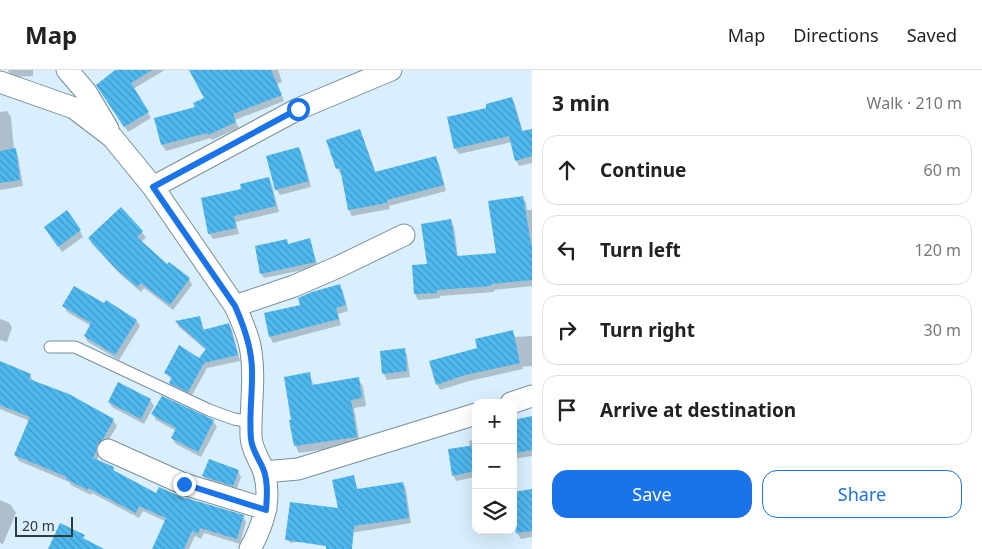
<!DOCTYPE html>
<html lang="en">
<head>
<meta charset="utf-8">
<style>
  :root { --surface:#fff; --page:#f6f6f6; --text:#222; --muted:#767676; --line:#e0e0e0; --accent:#1a73e8 }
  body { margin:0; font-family:"Noto Sans",sans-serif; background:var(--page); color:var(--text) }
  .controls { position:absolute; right:15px; bottom:15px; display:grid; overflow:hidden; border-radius:10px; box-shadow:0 5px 20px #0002 }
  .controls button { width:45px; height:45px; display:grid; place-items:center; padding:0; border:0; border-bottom:1px solid var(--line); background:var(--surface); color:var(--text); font:25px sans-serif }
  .scale { position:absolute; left:15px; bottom:12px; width:58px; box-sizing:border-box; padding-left:5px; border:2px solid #313a3f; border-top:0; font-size:14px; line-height:18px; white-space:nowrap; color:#313a3f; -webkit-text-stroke:4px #d9effd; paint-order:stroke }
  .stop { position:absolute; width:15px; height:15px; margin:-11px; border:4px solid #1a73e8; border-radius:50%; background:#fff }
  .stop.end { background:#1a73e8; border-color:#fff; box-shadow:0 1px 5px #0008 }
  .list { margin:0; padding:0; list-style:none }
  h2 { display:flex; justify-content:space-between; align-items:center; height:65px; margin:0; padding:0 20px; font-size:21px }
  h2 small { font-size:16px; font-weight:400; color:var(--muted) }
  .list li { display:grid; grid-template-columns:32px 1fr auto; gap:15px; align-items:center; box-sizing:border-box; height:70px; margin:0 10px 10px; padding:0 10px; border:1px solid var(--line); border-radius:15px }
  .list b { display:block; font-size:19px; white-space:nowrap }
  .list em { font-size:16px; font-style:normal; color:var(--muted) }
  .actions { display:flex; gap:10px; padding:15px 20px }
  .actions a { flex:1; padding:11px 0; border:1px solid var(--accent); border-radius:15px; text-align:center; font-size:18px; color:var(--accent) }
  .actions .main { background:var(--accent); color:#fff }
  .icon { flex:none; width:28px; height:28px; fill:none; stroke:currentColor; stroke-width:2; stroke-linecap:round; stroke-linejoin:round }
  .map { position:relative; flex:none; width:532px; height:479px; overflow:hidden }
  header { display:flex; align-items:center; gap:30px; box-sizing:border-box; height:70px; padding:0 25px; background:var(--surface); border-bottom:1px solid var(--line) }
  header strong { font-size:24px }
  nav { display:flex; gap:28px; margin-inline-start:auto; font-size:18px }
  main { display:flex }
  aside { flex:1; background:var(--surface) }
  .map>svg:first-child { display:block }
</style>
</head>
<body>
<header>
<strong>Map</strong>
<nav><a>Map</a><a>Directions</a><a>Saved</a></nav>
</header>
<main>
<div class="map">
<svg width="532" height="479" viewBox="0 0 532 479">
  <defs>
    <pattern id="building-back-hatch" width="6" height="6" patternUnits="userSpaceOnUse" patternTransform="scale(1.25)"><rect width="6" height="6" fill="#4fb8ef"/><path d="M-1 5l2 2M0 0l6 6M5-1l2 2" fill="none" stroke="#4297c3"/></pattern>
  </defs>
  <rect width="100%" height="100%" fill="#d9effd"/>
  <path fill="#0003" d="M8,0H33V6L11,7Z
    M117,0H165L133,19L151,48L128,62L101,21Z
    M190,0H278L282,12L277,14L284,31L235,50L239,58L212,70L211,68L166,81L162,75L155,49L197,37L205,28Z
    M512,29L515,35L523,62L532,60V93L519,96L516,90L512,72L459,84L455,78L488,39Z
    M7,41L11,47L14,80L18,86L23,116L0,120V42Z
    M360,60L376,103L435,88L439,94L446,121L389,136L390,139L352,146L349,140L343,104L341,105L338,99L328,71Z
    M299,79L302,84L311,117L280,125L276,119Z
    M269,109L272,115L279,142L236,152L239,164L213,169L209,163L242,120Z
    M523,127L526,133L527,140H532V216L494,220V222L440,226V228L418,230L415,224L413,196L428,195L451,151L454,157L458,187L497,185Z
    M121,138L142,162L146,168L141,172L167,196L189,209L192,215L173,240L144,218L141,222L120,204L92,174L89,168Z
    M80,161L83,167L62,182L49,163Z
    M286,170L289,175L309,170L318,197L264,208L261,203Z
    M340,216L343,222L348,241L338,244L341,255L273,273L270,267L265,244L301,236Z
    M64,236L136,250L140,256L119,290L88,272L85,266L91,256L67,242Z
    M200,247L204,260L229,255L232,260L240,291L207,298L191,327L173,318L170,313L172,310L166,303L199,290L206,280L179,257L177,252Z
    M0,249L9,252L12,258L7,272L0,270Z
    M512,262L515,267L532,266V296L522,297L523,299L469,311L440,320L437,314L478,279Z
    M404,279L407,285L410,307L387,310L384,304Z
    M0,293L30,305L34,312L113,350L117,356L106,375L100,381L97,391L113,398L116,404L157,425L187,431L243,446L246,452L240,474L204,463L201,469L195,466L189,479H153L165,451L143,441L139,448L92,423L91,425L71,415L69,412L19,391L15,385L30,351L0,339Z
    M309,304L314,316L358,309L363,316L366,336L354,338L360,374L299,383L295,375Z
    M119,313L150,330L154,336L144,354L112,337L109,332Z
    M153,344L213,351L217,357L201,387L176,374L172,368L176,361L156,350Z
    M513,351H532V386L513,389Z
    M476,369V407L456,411L453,405L470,377L469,371Z
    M238,401L241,407L236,421L207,412L204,406Z
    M353,407L358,420L403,413L406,419L411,453L290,473L287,467L340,440Z
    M532,420V467L521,469L517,463L513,438Z
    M0,430L11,435L16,443L3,474L0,473Z"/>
  <path fill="url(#building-back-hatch)" d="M115,0H152L131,13L149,42L124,57L96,15Z
    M189,0H271L282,25L233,44L236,52L208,65L207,63L161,75L154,48L195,37L193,33L204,28Z
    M512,27L522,61L532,59V86L515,91L509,66L454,79L447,47L486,38V34Z
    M360,59L375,102L436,86L444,115L387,130V133L348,140L340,98L336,99L326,70Z
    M299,77L309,111L275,120L266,86Z
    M16,78L20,110L0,113V81Z
    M269,107L276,136L234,146L236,158L208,164L201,128L241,119L240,114Z
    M523,126L531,174H532V210L491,214V216L437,220V223L414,224L412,195L427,194L421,154L451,149L457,186L496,183L488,131Z
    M121,137L143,161L137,167L167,194L169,192L190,208L170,235L141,213L137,217L115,198L88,168Z
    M67,140L81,160L58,177L44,157Z
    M310,168L316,192L260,204L255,176L287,169L288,174Z
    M340,214L346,235L336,238L339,249L269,267L264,243L300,235L298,228L312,222Z
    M74,216L104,233L106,230L137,250L115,285L84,266L91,253L62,236Z
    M200,246L203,260L229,253L238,285L204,293L188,322L169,313L172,307L164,303L179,275L199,288L206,279L175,251Z
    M513,260L520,293L465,305L436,315L429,291L477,278L475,269Z
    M405,278L407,301L382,304L380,281Z
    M0,291L31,304L29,309L69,324L114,349L103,369L97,374L96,382L93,388L114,397L113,400L156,423L159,417L186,429V428L244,445L237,469L200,458L198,464L192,461L184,479H152L166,448L139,436L136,443L88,418V420L66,409L67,407L14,385L30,347L0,335Z
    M310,302L312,315L359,307L362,328L351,330L357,367L294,376L289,350H291L284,307Z
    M118,312L151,329L141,349L108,332Z
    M162,326L214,350L198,382L171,368L176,358L151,344Z
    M532,346V380L515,383L513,374V350Z
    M476,375V401L452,406L448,379Z
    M209,389L239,400L233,416L202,406Z
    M354,405L357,419L403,412L409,448L354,456L352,479H326V476L285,470L290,432L338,438L332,410Z
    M532,419V461L516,463L513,446V422Z
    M60,453L85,465L83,468L104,479H48Z"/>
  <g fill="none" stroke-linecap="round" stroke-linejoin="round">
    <defs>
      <path id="service" d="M50,277H75L209,340L234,349L251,352"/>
      <path id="minor" d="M67,0L86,22L108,59
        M0,12L74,38L112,67L153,117
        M235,236L294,216L338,197L404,165
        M511,333L532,326
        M108,380L184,414L266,439
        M264,402L298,399L476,344
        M250,479C263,455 272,430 264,402C260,390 252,381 251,367C250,337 256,306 250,276C247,262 241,249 235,236L153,117L298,39L391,0"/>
    </defs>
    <use href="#service" stroke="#7a8e9b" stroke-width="13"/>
    <use href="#minor" stroke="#7a8e9b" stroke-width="23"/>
    <use href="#service" stroke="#fff" stroke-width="11"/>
    <use href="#minor" stroke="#fff" stroke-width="21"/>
  </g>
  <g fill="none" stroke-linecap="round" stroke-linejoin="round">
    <path stroke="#1a73e8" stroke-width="6" d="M184,414L266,440C267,427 268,413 264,401C260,390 252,381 251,369C249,349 252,327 252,307C253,282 245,259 235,236L153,117L298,39"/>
  </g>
</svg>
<div class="controls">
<button>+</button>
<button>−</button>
<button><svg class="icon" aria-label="layers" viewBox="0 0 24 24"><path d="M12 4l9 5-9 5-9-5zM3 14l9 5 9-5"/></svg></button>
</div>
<div class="scale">20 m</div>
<div class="stop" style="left:298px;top:39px"></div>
<div class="stop end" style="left:184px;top:414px"></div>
</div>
<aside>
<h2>3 min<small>Walk · 210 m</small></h2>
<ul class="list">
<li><svg class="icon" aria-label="ahead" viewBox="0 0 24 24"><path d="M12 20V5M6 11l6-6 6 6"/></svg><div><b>Continue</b></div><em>60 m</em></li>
<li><svg class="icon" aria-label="left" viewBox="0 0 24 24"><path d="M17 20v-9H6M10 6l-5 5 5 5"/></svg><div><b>Turn left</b></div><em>120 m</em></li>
<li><svg class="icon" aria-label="right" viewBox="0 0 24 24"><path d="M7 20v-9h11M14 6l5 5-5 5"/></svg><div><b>Turn right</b></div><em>30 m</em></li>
<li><svg class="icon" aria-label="arrive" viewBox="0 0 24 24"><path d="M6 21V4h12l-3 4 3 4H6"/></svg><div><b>Arrive at destination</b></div></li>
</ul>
<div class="actions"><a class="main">Save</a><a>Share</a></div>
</aside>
</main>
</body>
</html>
